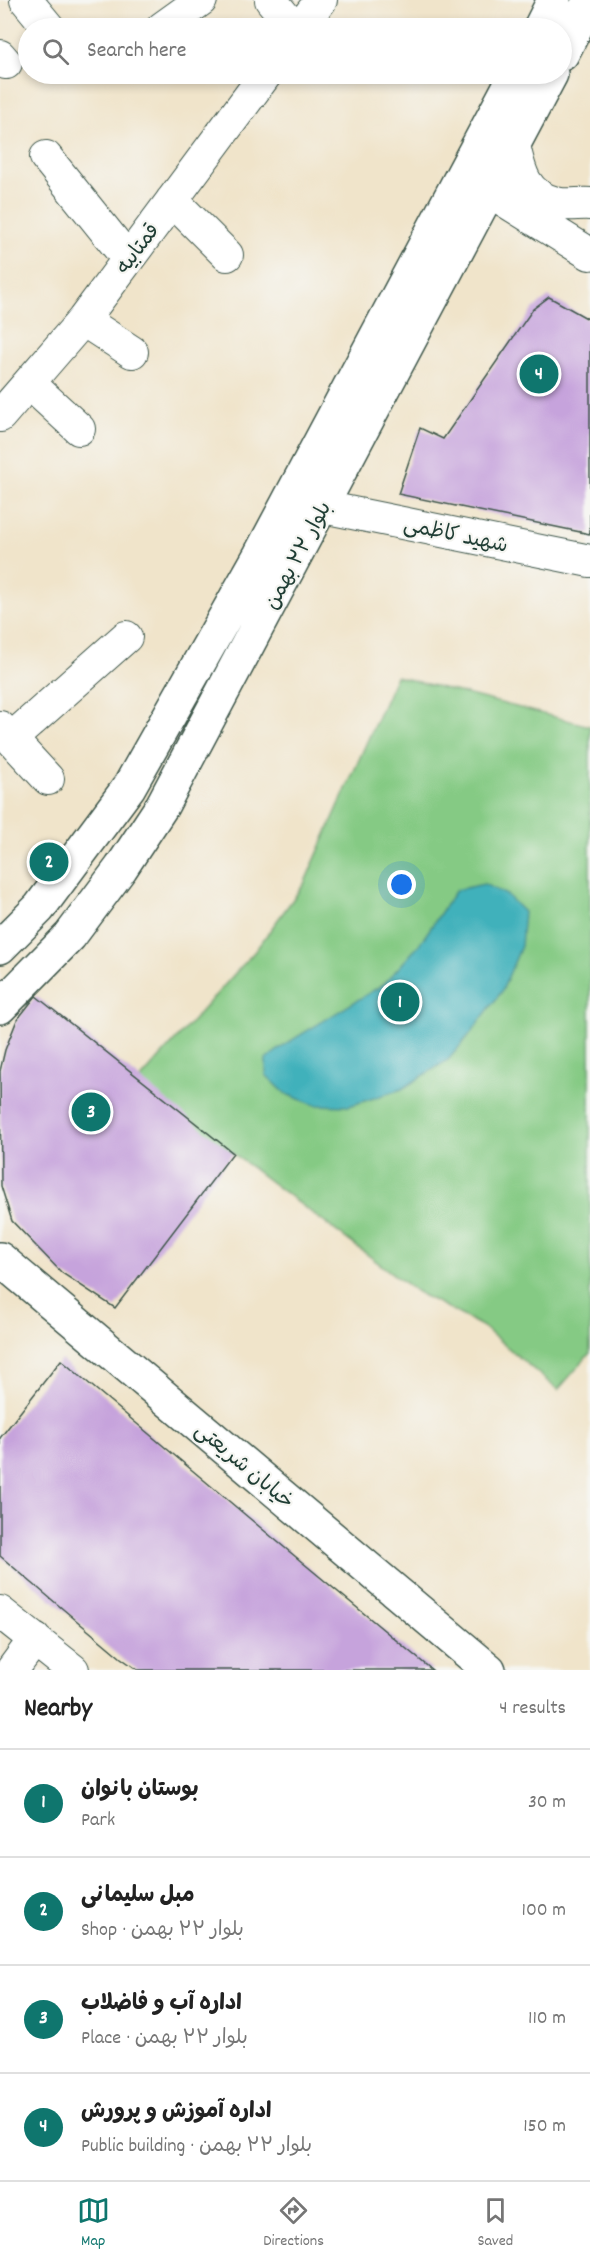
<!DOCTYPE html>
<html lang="en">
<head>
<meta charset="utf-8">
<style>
  :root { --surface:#fff; --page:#f6f6f6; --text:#222; --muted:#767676; --line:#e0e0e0; --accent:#0f766e }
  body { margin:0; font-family:Dekko,"Playpen Sans Arabic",sans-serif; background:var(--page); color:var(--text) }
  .you { position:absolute; left:402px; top:885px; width:21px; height:21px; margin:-15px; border:4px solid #fff; border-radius:50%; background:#1a73e8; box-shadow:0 0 0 9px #1a73e833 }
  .badge { display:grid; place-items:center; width:39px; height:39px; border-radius:50%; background:var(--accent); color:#fff; font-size:20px; font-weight:700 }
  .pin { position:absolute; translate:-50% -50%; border:3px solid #fff; box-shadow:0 2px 6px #0006 }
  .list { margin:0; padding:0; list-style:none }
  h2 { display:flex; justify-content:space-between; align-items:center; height:78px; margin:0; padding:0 24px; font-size:26px }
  h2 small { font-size:20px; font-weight:400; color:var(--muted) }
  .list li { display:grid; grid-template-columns:39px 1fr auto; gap:18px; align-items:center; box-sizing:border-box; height:108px; padding:0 24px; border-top:2px solid var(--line) }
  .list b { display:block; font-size:22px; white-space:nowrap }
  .list p { margin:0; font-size:20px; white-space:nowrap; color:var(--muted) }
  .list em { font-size:20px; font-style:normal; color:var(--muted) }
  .icon { flex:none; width:33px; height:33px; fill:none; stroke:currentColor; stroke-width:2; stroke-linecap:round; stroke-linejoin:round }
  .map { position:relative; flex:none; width:590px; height:1670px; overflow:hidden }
  .search { position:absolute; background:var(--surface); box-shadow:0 3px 9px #0003; left:18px; right:18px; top:18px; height:66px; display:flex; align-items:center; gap:15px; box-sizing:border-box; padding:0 21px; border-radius:33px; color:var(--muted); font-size:22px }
  .sheet { height:510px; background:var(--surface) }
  nav { display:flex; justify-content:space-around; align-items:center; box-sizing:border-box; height:84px; border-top:2px solid var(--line); background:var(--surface); font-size:16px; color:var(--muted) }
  nav a { display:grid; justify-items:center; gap:3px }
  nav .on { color:var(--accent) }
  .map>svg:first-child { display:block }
</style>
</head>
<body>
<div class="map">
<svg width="590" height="1670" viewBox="0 0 590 1670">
  <rect width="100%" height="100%" fill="#f6f6f2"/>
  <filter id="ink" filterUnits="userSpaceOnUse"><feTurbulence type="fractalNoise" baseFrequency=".0167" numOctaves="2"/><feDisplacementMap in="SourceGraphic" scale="12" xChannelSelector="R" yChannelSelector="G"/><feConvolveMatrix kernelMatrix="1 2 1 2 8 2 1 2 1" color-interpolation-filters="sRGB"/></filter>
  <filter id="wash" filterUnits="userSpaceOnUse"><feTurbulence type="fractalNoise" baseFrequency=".008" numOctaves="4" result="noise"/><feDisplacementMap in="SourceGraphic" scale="24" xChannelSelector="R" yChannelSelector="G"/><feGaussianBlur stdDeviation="1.35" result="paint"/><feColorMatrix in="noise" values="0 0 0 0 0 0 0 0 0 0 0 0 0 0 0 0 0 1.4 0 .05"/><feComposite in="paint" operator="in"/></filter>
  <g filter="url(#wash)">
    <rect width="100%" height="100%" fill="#f0e4ca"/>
    <path fill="#85ca84" stroke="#52845c" stroke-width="1.5" d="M396,676L590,726V1353L558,1390L482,1326L417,1292L138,1082L255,951L304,884Z"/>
    <path fill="#41b1bb" stroke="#307778" stroke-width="1.5" d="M484,884L507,895L524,912L521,946L502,991L470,1034L448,1060L402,1089L349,1106L315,1105L286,1094L266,1075V1059L292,1040L384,984L419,945L456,890Z"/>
    <g id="blocks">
      <path fill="#c6a3dc" d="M549,297L590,320V534L398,494L420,428L443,439L533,309Z
        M36,996L233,1153L115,1308L62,1273L12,1221L1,1186L0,1071L5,1050L17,1020Z
        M61,1360L255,1523L432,1670H138L121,1658L0,1556V1438Z"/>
    </g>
  </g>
  <g filter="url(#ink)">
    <use href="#blocks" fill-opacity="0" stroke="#3e564a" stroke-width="1.5"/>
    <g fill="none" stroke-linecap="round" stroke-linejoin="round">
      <defs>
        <path id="minor" d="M26,0L49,28
          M271,0L294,28
          M162,28L201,0
          M300,28L321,0
          M0,56L6,63
          M514,145C520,173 525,195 556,203C566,206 580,203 590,204
          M46,157L128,259
          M489,191L590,254
          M172,200L227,255
          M83,320L132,352
          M29,383L79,429
          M0,416L83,320L266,74
          M323,507L590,561
          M0,727L48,779
          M11,739L126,637
          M0,1612L73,1670
          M12,1670L35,1639"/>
        <path id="major" d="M540,28L554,0
          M562,54L590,0
          M0,947L39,908L129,787L260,555L516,74
          M0,1007L70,936L121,868L162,806L551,74
          M0,1259L489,1670"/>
      </defs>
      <use href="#minor" stroke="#3e564a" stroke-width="34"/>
      <use href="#major" stroke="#3e564a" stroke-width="36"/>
      <use href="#minor" stroke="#fff" stroke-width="32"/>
      <use href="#major" stroke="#fff" stroke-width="33"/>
    </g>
  </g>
  <g text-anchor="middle" stroke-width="4.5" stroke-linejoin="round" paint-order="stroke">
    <g font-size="21" fill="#1f3d34" stroke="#f6f6f2">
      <text transform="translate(137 248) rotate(-53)" y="7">قمتابیه</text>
      <text transform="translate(456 534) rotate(12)" y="7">شهید کاظمی</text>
      <text transform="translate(297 555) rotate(-62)" y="7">بلوار ۲۲ بهمن</text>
      <text transform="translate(245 1465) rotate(40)" y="7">خیابان شریعتی</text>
    </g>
  </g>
</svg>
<div class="you"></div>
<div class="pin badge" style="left:400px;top:1002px">1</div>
<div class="pin badge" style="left:49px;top:862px">2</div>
<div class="pin badge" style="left:91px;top:1112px">3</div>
<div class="pin badge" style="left:539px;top:374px">4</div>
<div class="search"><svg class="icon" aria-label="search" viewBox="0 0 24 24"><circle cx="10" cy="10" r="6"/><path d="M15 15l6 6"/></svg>Search here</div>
</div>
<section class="sheet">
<h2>Nearby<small>4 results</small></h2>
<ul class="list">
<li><span class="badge">1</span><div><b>بوستان بانوان</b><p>Park</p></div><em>30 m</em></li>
<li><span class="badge">2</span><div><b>مبل سلیمانی</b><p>Shop · بلوار ۲۲ بهمن</p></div><em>100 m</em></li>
<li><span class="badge">3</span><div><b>اداره آب و فاضلاب</b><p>Place · بلوار ۲۲ بهمن</p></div><em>110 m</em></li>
<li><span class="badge">4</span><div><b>اداره آموزش و پرورش</b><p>Public building · بلوار ۲۲ بهمن</p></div><em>150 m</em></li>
</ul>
</section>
<nav>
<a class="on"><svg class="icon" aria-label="map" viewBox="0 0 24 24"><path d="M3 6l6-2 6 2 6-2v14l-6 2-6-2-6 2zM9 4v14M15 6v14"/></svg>Map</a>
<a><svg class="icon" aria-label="directions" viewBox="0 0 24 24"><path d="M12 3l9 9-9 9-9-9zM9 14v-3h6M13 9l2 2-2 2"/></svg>Directions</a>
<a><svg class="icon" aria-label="saved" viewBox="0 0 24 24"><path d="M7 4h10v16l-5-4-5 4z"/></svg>Saved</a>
</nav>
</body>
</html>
